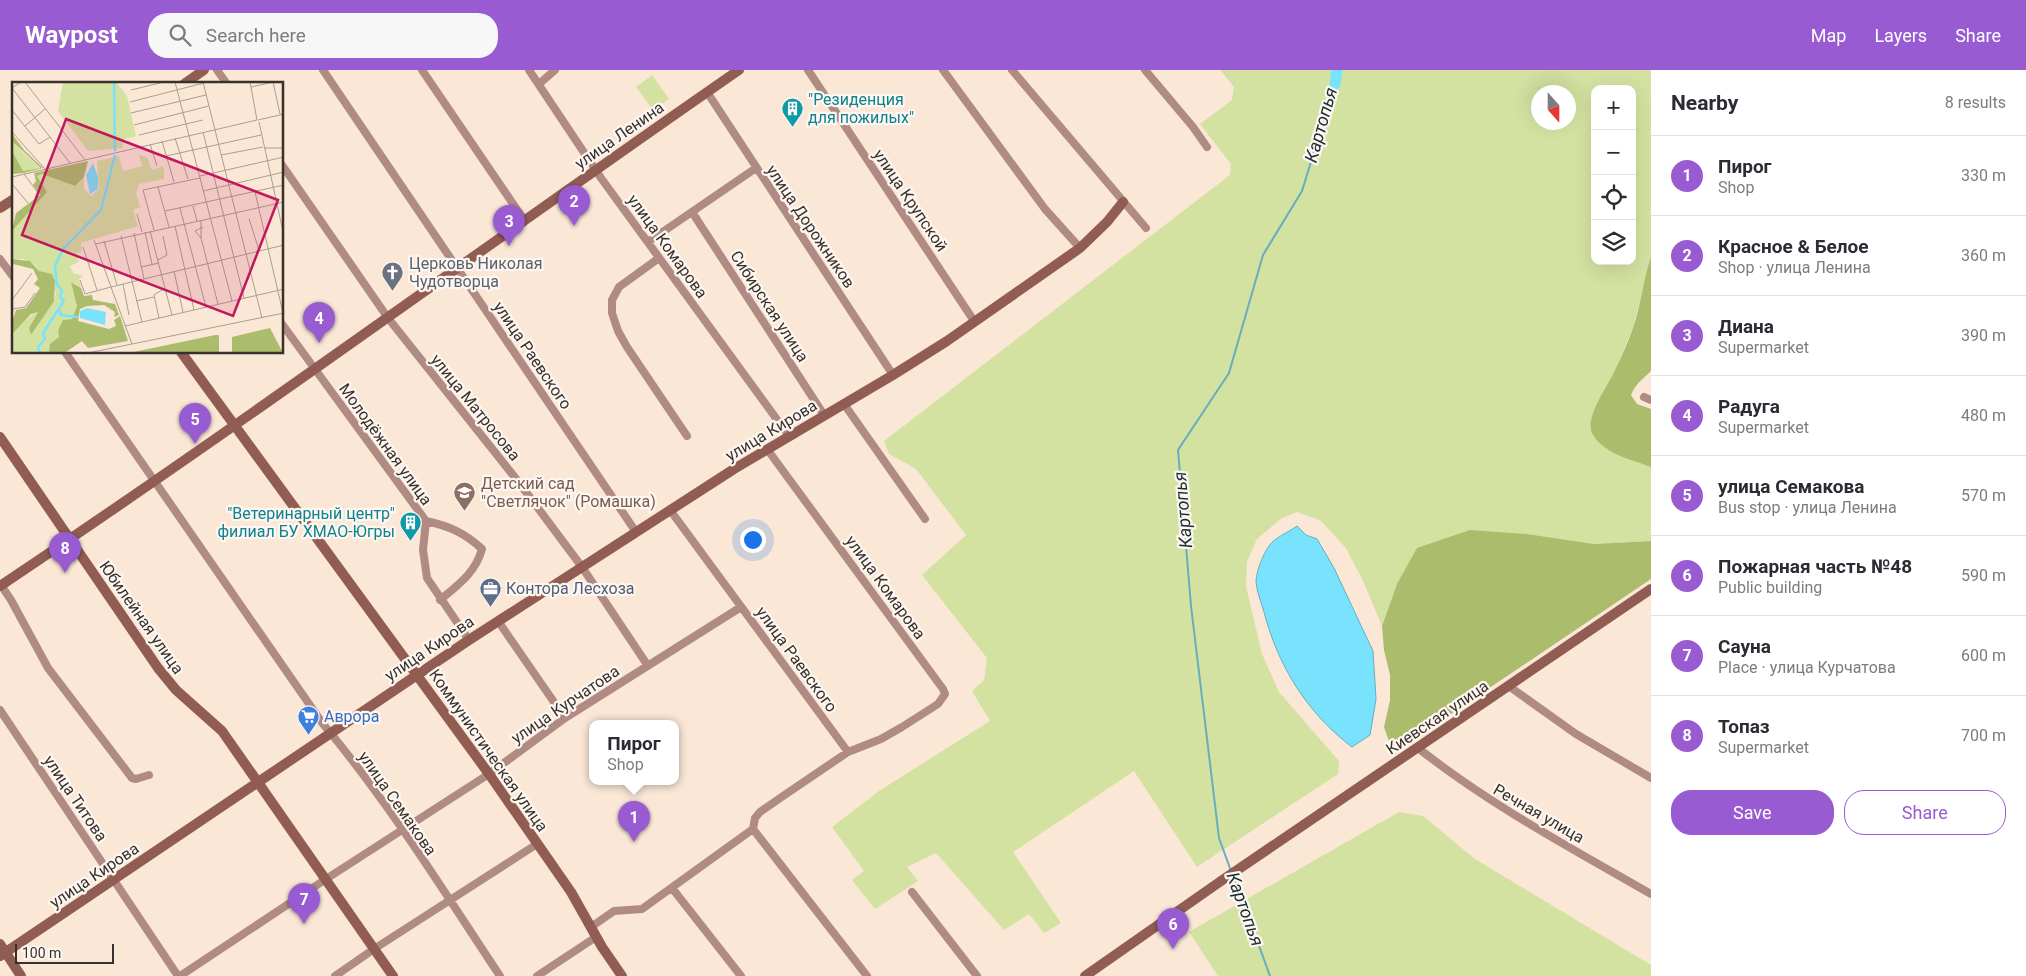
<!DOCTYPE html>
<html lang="en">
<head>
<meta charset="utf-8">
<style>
  :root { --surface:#fff; --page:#f7f7f7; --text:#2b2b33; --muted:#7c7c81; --line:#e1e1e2; --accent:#995bd2 }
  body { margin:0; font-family:Roboto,sans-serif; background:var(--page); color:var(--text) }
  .controls { position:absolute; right:15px; top:15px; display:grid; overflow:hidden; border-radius:10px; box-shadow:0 5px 20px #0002 }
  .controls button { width:45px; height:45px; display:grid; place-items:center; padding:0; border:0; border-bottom:1px solid var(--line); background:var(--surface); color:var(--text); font:25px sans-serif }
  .compass { position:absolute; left:1531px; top:15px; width:45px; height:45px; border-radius:50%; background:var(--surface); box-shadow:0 5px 20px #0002; rotate:159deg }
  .scale { position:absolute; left:15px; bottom:12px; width:99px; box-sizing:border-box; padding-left:5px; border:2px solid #38302a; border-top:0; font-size:14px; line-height:18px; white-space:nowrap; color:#38302a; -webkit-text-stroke:4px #fef6f0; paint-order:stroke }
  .you { position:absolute; left:752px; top:469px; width:18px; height:18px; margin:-12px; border:4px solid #fff; border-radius:50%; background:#1a73e8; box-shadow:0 0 0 8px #1a73e833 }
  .badge { display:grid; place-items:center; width:32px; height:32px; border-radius:50%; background:var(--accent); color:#fff; font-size:16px; font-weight:700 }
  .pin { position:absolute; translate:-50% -41px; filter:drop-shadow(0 1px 2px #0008) }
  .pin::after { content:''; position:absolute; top:26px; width:18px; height:15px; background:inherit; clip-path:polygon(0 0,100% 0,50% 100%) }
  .popup { position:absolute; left:589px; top:650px; width:90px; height:65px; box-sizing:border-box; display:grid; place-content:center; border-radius:10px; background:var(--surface); filter:drop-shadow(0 1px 4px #0005); font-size:16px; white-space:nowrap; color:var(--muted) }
  .popup b { font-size:19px; color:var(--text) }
  .popup::after { content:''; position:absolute; left:50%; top:100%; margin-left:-10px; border:10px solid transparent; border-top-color:var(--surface) }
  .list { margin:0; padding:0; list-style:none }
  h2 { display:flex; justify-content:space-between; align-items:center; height:65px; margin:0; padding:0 20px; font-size:21px }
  h2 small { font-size:16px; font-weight:400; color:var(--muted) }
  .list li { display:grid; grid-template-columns:32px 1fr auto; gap:15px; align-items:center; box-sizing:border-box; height:80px; padding:0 20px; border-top:1px solid var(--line) }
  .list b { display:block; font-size:19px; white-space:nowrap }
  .list p { margin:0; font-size:16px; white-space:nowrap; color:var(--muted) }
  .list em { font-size:16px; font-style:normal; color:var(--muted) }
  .actions { display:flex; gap:10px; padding:15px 20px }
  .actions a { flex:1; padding:11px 0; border:1px solid var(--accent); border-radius:20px; text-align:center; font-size:18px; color:var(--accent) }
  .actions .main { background:var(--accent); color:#fff }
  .icon { flex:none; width:28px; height:28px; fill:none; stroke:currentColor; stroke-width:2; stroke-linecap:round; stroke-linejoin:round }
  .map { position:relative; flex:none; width:1651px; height:906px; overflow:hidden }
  header { display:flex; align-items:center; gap:30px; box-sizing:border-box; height:70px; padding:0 25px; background:var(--accent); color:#fff }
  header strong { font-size:24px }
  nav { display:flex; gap:28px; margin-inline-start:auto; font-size:18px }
  .search { width:350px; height:45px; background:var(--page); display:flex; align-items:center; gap:12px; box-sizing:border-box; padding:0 18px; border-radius:20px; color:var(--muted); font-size:19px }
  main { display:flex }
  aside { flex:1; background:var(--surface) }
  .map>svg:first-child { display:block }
</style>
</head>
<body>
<header>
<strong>Waypost</strong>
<div class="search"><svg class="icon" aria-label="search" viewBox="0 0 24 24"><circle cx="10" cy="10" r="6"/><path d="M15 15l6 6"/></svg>Search here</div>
<nav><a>Map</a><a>Layers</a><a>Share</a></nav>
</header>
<main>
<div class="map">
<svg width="1651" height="906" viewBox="0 0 1651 906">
  <rect width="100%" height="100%" fill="#fae7d6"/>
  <path fill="#d3e2a1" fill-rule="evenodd" d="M1220,0H1651V187L1633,257L1615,301L1593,344L1590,358L1617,384L1651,397V471L1594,474L1527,464L1397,514L1382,556L1363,511L1346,478L1320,450L1297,442L1282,448L1257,469L1247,492L1246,516L1262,584L1279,622L1339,691L1338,704L1197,797L1134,701L1013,782L1061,853L1044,863L1029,844L1004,860L936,783L907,797L918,811L875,839L852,810L864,801L832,757L879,721L990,651L972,621L984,610L987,588L922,505L966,465L916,399L889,384L884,371L1230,105L1231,94L1200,54L1232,30L1234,17ZM1595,19H1632V191H1595ZM1538,22H1568V52H1538Z
    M652,5L669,29L653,40L636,17Z
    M1399,742L1423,746L1475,789L1651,895V906H1218L1189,862Z"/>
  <path fill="#abbc6d" d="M1651,187V301C1643,309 1636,313 1631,325L1637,334L1651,339V397C1632,390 1598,382 1591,360C1587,344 1609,314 1615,300C1622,286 1628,272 1633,258C1641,235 1643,210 1651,187Z
    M1470,460L1527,464L1594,474L1651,471V509L1399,679L1390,674L1384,657L1390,630V605L1384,580L1382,556L1397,514L1417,478Z"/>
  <path fill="#79e3fe" stroke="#66adbe" d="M1297,456L1306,465L1317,469L1334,498L1373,581L1376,629L1370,665L1352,677C1307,643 1278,596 1264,542C1261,532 1257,522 1256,512C1256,502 1263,484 1269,476C1274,468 1289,462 1297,456Z"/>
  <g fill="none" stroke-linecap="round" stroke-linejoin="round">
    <path stroke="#66adbe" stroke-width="2" d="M1231,801L1219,768L1191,536L1178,380L1229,303L1263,185L1302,121L1335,14
      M1234,807L1270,906"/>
    <path stroke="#79e3fe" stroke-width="11" d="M1335,14L1337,0"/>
    <path stroke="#b08b83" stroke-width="8" d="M217,0L227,14
      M323,0L636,462
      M422,0L524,150
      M529,0L601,108L789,366
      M808,0L974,251
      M943,0L1045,139L1080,178
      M1012,0L1146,158
      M1145,0L1193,57L1207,77
      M539,14L555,0
      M707,22L893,305
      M282,95L388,248L517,410L582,497L648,596
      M692,142L824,345
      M648,172L756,98
      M659,188L619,217L612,230V243L618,261L627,277L687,366
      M0,189L14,208
      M282,254L426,451L423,480L427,508L469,570
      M65,282L323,654C388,731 444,822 500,906
      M1644,327L1651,330
      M844,334L925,449
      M670,440L848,682
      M426,451C449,456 465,463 482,479C476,502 458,515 440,530
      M1,515L11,530L48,598L132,708L136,709L149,705
      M498,551L565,648
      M1510,617L1576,664L1651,708
      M0,640L178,906
      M1418,678C1490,735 1571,778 1651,824
      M753,759L867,906
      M672,818L741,906
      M912,822L977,906
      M591,857L614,841L642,839L753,759L755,748L760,742L786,724L848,682L881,669L902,657L938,634L945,624L943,619L767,379
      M180,906L326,809L489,704L565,648L741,537
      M335,906L374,879L537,774
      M537,906L596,867"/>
    <path stroke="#915d53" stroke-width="10" d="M184,14L204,0
      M0,138L14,129
      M181,282L489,704L571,822L602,877L622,906
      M0,367L158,598L176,620L222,661L393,906
      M0,516C250,349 492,171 739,0
      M0,874L21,906
      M0,886L469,570L734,399L893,305L947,271L1080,178L1107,152L1123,132
      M1085,906L1221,811L1651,519"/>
  </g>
  <defs>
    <symbol id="building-pin" viewBox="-11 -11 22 30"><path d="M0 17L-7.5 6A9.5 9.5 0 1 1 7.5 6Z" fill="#0f9aa8" stroke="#fef6f0"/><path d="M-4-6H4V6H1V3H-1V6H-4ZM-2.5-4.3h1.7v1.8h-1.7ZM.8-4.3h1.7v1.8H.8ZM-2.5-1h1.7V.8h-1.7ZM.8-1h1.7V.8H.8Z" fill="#fff"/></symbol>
    <symbol id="church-pin" viewBox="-11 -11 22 30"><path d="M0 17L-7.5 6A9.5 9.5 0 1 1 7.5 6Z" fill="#6b7280" stroke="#fef6f0"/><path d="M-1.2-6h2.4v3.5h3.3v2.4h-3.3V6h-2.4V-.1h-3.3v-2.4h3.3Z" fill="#fff"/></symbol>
    <symbol id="school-pin" viewBox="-11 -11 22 30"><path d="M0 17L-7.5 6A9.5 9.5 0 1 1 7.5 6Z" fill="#8d6e63" stroke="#fef6f0"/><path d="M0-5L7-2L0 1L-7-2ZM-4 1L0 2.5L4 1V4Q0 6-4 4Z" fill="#fff"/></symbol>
    <symbol id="office-pin" viewBox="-11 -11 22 30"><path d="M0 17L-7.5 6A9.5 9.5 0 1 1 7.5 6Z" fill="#5c6f8a" stroke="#fef6f0"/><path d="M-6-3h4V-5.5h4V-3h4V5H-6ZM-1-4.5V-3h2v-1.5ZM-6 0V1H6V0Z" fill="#fff"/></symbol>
    <symbol id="supermarket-pin" viewBox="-11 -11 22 30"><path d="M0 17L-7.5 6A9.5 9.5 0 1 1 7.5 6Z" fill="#3f7fe0" stroke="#fef6f0"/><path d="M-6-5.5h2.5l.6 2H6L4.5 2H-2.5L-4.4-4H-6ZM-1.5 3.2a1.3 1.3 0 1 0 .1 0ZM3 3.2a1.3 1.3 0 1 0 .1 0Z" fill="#fff"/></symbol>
  </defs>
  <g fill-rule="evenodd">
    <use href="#building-pin" x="780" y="26" width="25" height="34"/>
    <use href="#church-pin" x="380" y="190" width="25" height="34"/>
    <use href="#school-pin" x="452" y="410" width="25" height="34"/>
    <use href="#building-pin" x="398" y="440" width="25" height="34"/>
    <use href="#office-pin" x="478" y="506" width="25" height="34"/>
    <use href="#supermarket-pin" x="296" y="634" width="25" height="34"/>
  </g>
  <g text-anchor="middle" stroke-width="4.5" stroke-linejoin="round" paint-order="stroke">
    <g font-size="16" fill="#0d838f" stroke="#fef6f0" text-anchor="start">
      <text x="808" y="35">"Резиденция<tspan x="808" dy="18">для пожилых"</tspan></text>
      <text x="395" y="449" text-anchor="end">"Ветеринарный центр"<tspan x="395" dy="18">филиал БУ ХМАО-Югры</tspan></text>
    </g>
    <g font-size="16" fill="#38302a" stroke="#fef6f0">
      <text transform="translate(619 65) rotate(-35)" y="6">улица Ленина</text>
      <text transform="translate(911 130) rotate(56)" y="6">улица Крупской</text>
      <text transform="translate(811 156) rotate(56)" y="6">улица Дорожников</text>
      <text transform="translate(668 176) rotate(54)" y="6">улица Комарова</text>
      <text transform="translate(770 236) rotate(57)" y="6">Сибирская улица</text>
      <text transform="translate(533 285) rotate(56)" y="6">улица Раевского</text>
      <text transform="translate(476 337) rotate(51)" y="6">улица Матросова</text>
      <text transform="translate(771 360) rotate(-31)" y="6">улица Кирова</text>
      <text transform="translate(386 374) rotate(54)" y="6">Молодёжная улица</text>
      <text transform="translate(886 517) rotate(54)" y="6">улица Комарова</text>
      <text transform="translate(142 547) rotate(55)" y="6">Юбилейная улица</text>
      <text transform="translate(429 578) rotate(-34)" y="6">улица Кирова</text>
      <text transform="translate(797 589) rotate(54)" y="6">улица Раевского</text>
      <text transform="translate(565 634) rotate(-34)" y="6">улица Курчатова</text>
      <text transform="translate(1437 647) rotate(-34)" y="6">Киевская улица</text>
      <text transform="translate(489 680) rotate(55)" y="6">Коммунистическая улица</text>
      <text transform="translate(76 728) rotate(56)" y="6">улица Титова</text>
      <text transform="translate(398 733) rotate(55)" y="6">улица Семакова</text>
      <text transform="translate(1539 743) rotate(30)" y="6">Речная улица</text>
      <text transform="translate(94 805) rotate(-34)" y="6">улица Кирова</text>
    </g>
    <g font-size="16" fill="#5b616d" stroke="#fef6f0" text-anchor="start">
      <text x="409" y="199">Церковь Николая<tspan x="409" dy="18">Чудотворца</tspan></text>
    </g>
    <g font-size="16" fill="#785e54" stroke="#fef6f0" text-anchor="start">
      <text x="481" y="419">Детский сад<tspan x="481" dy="18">"Светлячок" (Ромашка)</tspan></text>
    </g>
    <g font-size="16" fill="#4e5e75" stroke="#fef6f0" text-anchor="start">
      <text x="506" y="524">Контора Лесхоза</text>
    </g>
    <g font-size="16" fill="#366cbe" stroke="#fef6f0" text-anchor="start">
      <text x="324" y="652">Аврора</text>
    </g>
    <g font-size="18" font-style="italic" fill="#1b2e33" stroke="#fef6f0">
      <text transform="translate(1321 55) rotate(-74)" y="6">Картопья</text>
      <text transform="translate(1183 440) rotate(-95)" y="6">Картопья</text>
      <text transform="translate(1245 839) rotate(70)" y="6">Картопья</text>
    </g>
  </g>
  <g transform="translate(12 12)">
    <rect width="271" height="271" fill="#fae7d6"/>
    <path d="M51,0H104L115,14L124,54L110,58L111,66L76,69L46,29ZM0,58L11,71L29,86L11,89L0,69ZM127,73L135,75L140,88L151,84L152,89V97L127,102L124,111L128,125L121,128L126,144L69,161L70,169L64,172L67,180L58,184L61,191L71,194L67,197L69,206L61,200L65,224L60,237L51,238L46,248L47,255L37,270L40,271H0L2,247L26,229L17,246L19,253L43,216L44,210L22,182L12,177H0V149L35,110L24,94L30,92L63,104L72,95V107L79,114L87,107L85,79L107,74L111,89L130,84Z" fill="#d3e2a1"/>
    <path d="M0,52L12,68L31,86L12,91L0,92V69L11,89L29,86L1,60ZM76,79L72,95L63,104L30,92L25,94L35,110L0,149L4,131L28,113L21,103L24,99L22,91ZM0,177L18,179L27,189L40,192L43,199L42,219L19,253L17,246L26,230L19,232L0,252V240L4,228L14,226L28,206L22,202L26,197L21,187L1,182ZM59,200L69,206L72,214L80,213L81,218L103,222L107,233L102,235L103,230L92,223L75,224L68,227L66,239L97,247L104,244L102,238L108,234L116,259L76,266L70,259L54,270H37L38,262L47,255L46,248L51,238L60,237L65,224ZM258,246L271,271H220V255ZM203,253H207V271H117Z" fill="#abbc6d"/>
    <path d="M81,81L86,95V107L78,112L74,93ZM75,226L94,230L93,243L68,236V229Z" fill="#79e3fe"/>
    <path fill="none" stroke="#79e3fe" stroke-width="2.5" d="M102,0L103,69M51,167L89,128L103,73M47,228L49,233L66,235M28,272L26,265L33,257L31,251L52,219L48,215L50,208L45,203L43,184L51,167"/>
    <path fill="none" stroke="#ac9e91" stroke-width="1" d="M9,0L0,6L58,81M13,0L73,78M163,0L220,219M191,0L250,236M238,0L245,38M261,0L268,32M239,5L261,0M119,8L152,0M118,20L192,1M0,28L27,62L38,55M119,31L194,13M246,38L272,32M247,40L272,154M122,43L197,24M13,44L33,27M0,50L33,87M191,50L232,216M127,53L191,38M163,56L176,97M150,59L162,100M138,62L145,84M252,66H272M209,73L251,65M154,74L249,53M12,92L27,112M188,94L272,75M0,95L245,38M0,102L16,121M146,105L157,145M191,109L272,90M243,110L271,231M181,124L185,139M168,126L194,225M153,129L272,103M125,132L130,150M237,137L247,168M189,138V156L206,222M163,144L182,228M142,148L131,108L188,96M138,149L160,233M133,150L140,182M122,151L132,197M109,154L130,240M189,156L183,149L191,145M92,159L105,203M84,162L272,120M71,165L85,208M146,178L155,173L151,154M129,185L147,181M162,189L171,230M68,198L73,212L99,205L82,158M111,202L117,233M0,218L20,191M124,219L142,215M0,227L13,225L23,211M147,236L142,213L153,206M113,244L272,207M120,262L99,205L272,163M71,272L272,231"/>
    <path fill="#c2185b" fill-opacity="0.15" stroke="#c2185b" stroke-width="2.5" d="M54,37L266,118L221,234L10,153Z"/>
    <rect width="271" height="271" fill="none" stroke="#38302a" stroke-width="2.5"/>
  </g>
</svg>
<div class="controls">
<button>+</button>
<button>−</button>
<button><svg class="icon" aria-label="locate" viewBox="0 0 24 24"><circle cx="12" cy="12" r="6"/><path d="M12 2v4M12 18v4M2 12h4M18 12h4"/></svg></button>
<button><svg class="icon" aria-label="layers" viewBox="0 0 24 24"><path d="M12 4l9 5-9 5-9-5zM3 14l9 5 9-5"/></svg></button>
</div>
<svg class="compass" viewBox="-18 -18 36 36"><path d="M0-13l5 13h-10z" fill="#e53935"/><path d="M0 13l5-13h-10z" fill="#7c7c81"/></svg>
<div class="scale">100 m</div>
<div class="you"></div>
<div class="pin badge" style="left:634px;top:772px">1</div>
<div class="popup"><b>Пирог</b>Shop</div>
<div class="pin badge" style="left:574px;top:156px">2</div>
<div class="pin badge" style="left:509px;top:176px">3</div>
<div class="pin badge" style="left:319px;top:273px">4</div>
<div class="pin badge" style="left:195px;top:374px">5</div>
<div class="pin badge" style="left:1173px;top:879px">6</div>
<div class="pin badge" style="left:304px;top:854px">7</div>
<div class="pin badge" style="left:65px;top:503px">8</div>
</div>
<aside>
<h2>Nearby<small>8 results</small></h2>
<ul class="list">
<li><span class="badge">1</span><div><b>Пирог</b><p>Shop</p></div><em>330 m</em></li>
<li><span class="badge">2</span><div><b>Красное &amp; Белое</b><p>Shop · улица Ленина</p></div><em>360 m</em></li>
<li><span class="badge">3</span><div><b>Диана</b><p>Supermarket</p></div><em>390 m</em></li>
<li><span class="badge">4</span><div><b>Радуга</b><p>Supermarket</p></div><em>480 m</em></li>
<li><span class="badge">5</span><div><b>улица Семакова</b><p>Bus stop · улица Ленина</p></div><em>570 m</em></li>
<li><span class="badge">6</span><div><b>Пожарная часть №48</b><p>Public building</p></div><em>590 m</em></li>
<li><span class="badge">7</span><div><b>Сауна</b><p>Place · улица Курчатова</p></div><em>600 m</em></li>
<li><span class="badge">8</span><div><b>Топаз</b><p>Supermarket</p></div><em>700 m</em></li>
</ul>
<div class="actions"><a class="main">Save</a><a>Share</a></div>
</aside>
</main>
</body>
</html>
